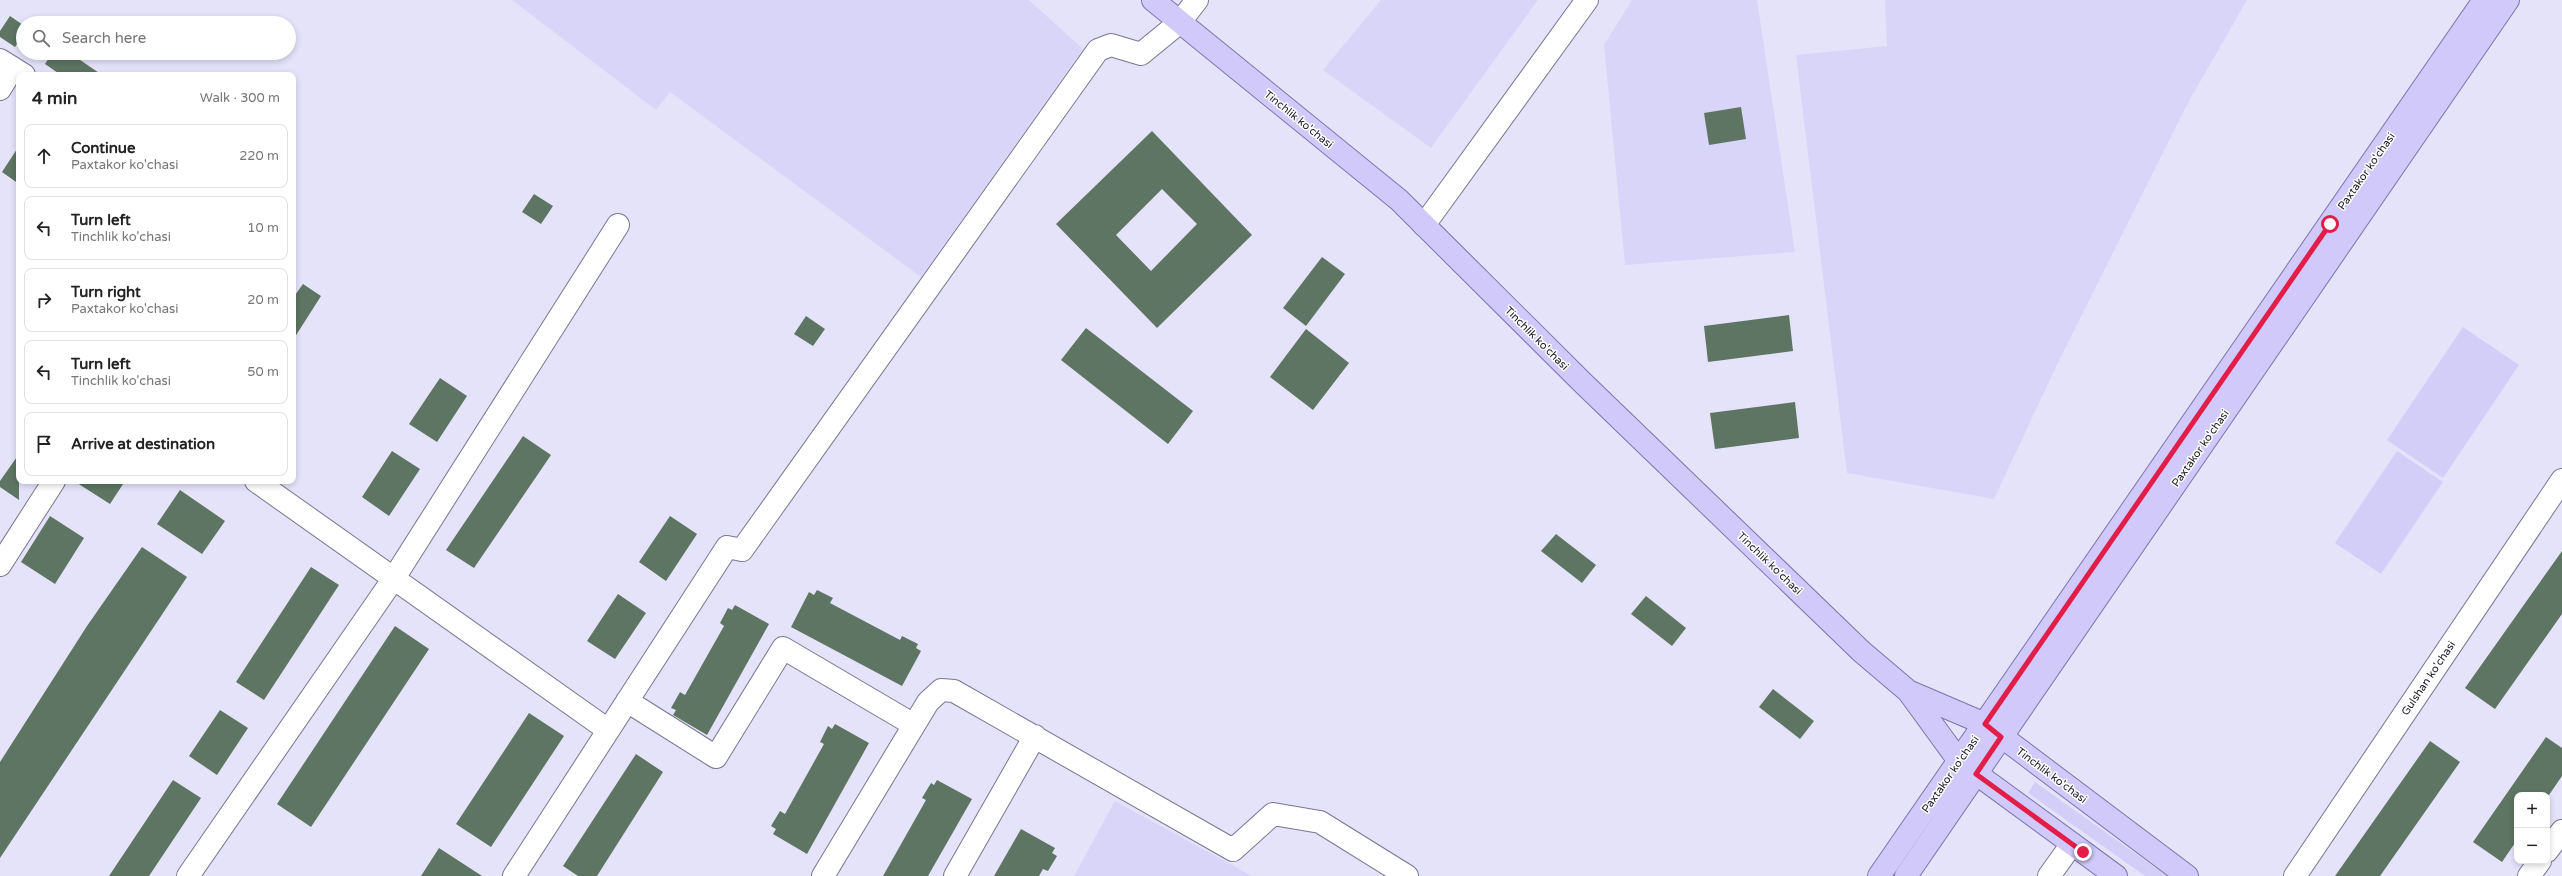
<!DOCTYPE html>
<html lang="en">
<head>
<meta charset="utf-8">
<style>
  :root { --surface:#fff; --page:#f6f6f6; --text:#222; --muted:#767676; --line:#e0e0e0 }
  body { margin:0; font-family:"Varela Round",sans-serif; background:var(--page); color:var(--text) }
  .controls { position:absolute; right:12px; bottom:12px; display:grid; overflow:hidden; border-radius:8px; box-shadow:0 2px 6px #0003 }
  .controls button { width:36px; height:36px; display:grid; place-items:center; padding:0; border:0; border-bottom:1px solid var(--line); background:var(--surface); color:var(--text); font:20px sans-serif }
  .stop { position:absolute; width:12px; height:12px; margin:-9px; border:3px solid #e11d48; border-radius:50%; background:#fff }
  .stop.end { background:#e11d48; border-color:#fff; box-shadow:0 1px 4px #0008 }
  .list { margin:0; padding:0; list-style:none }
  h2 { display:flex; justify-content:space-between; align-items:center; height:52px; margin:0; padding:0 16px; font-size:17px }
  h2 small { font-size:13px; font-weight:400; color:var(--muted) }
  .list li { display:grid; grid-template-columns:26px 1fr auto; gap:12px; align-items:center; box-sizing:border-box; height:64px; margin:0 8px 8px; padding:0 8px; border:1px solid var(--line); border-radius:8px }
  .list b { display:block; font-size:15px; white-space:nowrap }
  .list p { margin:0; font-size:13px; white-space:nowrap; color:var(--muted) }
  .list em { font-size:13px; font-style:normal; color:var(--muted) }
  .icon { flex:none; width:22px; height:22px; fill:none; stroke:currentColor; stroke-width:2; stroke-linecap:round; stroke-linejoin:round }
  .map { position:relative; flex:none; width:2562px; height:876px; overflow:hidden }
  .search { position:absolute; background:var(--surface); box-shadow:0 2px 6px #0003; left:16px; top:16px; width:280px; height:44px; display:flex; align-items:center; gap:10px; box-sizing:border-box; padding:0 14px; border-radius:22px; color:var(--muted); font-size:15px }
  .panel { position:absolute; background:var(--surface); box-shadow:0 2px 6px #0003; left:16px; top:72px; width:280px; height:412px; border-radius:8px }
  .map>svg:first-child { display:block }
</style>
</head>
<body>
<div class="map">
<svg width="2562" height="876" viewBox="0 0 2562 876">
  <rect width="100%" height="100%" fill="#e5e3fa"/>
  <path fill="#d8d5f9" d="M512,0H1029L1083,49L921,277L670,92L656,110Z
    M1381,0H1538L1431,148L1323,70Z
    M1632,0H1757L1795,252L1625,265L1604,45Z
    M1885,0H2247L2189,101L2056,367L1994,499L1847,473L1796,55L1887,46Z
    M1115,801L1252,876H1074Z"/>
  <path fill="#d2cef8" d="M2463,327L2519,365L2443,478L2387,440Z
    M2397,451L2443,482L2381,574L2335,543Z
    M2035,782L2167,876H2145L2028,793Z"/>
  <path fill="#5d7562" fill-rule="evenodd" d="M10,16L23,25V35L15,47L0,37V31Z
    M52,53H70L102,75H61L45,64Z
    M1741,107L1746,139L1709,145L1704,113Z
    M1152,131L1252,235L1157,328L1056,224ZM1162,189L1197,224L1151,271L1116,235Z
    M19,146V184L2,172Z
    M534,194L553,206L541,224L522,212Z
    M1322,257L1345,274L1306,326L1283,308Z
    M303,284L321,296L293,340V298Z
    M1789,315L1793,351L1708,362L1704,326Z
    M806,316L825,329L813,346L794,334Z
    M1086,328L1193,411L1168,444L1061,360Z
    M1306,329L1349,363L1313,410L1270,377Z
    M440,378L467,396L437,442L409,424Z
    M1795,402L1799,438L1715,449L1710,413Z
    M523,436L551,455L474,568L446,550Z
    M392,451L420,469L389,516L362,497Z
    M19,454V500L0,487V481Z
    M74,481H125L110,504Z
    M180,490L225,521L202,554L157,524Z
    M50,516L84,538L55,584L21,562Z
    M670,516L697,534L666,581L639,562Z
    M1556,534L1596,565L1582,583L1541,551Z
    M142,547L187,577L0,858V762L87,626Z
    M2562,551V614L2495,709L2465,688Z
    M311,567L339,585L264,700L236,682Z
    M817,590L833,598L830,603L900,640L902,636L918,644L916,648L921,651L902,686L791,627L809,592L814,595Z
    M618,594L646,613L615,659L587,641Z
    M1646,596L1686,628L1672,646L1631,614Z
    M735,605L769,624L707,735L673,715L676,710L671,708L680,692L685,695L724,626L720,623L728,608L732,610Z
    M395,626L429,649L311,827L277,804Z
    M1773,689L1814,721L1800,739L1759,707Z
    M220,710L248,728L217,775L189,756Z
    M529,713L564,736L491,847L456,824Z
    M835,724L869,743L807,854L773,834L776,829L771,826L780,811L785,814L824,744L820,742L828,726L832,729Z
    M2546,737L2562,748V776L2549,795H2517V840L2502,862L2473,842Z
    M2430,741L2460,762L2380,876H2335Z
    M636,754L663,772L597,876H578L563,866Z
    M173,780L201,798L149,876H109Z
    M937,780L972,799L928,876H883L926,800L922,798L931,783L934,785Z
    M1021,829L1055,848L1052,853L1057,856L1048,871L1043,869L1039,876H994Z
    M439,848L482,876H421Z"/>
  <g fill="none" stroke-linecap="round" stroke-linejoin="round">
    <defs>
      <path id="minor" d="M0,60L24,75
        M0,89L13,68
        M1424,225L1587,0
        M256,481L608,730
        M0,565L54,481
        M627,701L716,757L783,648L914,725
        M2547,851L2562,831
        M188,876L394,578L618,225
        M514,876L727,547L742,550L1098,50L1111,45L1141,54L1180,22L1197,0
        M823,876L928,702L941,690L954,691L1233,850L1273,814L1320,822L1407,876
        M955,876L1035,736
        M2049,876L2072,844
        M2295,876L2562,480
        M2529,876L2540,861"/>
      <path id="major" d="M1153,0L1399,200L1584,384L1862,652L1908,691L1959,761L2116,876
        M1908,691L1985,724L2187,876
        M1879,876L2484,0
        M1906,876L2508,0"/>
    </defs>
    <use href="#minor" stroke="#797690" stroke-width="24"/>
    <use href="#major" stroke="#7d75ad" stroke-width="24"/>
    <use href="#minor" stroke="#fff" stroke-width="22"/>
    <use href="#major" stroke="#d0c9f9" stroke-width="22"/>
  </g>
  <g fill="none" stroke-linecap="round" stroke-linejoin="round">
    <path stroke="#e11d48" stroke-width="5" d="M2083,852L1976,774L2001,737L1985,724L2330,224"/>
  </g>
  <g text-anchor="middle" stroke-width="3" stroke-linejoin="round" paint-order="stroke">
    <g font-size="11" fill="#1d1c26" stroke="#fff">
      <text transform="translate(1299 119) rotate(39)" y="4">Tinchlik ko'chasi</text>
      <text transform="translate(2366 171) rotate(-55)" y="4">Paxtakor ko'chasi</text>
      <text transform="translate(1537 338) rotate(45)" y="4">Tinchlik ko'chasi</text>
      <text transform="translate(2200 448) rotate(-55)" y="4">Paxtakor ko'chasi</text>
      <text transform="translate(1770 563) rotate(44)" y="4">Tinchlik ko'chasi</text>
      <text transform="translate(2428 678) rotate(-56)" y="4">Gulshan ko'chasi</text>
      <text transform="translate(1950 774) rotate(-55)" y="4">Paxtakor ko'chasi</text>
      <text transform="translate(2052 775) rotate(37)" y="4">Tinchlik ko'chasi</text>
    </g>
  </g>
</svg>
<div class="controls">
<button>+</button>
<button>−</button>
</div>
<div class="stop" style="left:2330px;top:224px"></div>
<div class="stop end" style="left:2083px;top:852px"></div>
<div class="search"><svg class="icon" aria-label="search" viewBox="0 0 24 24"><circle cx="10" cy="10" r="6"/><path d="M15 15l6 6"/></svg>Search here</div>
<section class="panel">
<h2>4 min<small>Walk · 300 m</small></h2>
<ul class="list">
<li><svg class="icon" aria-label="ahead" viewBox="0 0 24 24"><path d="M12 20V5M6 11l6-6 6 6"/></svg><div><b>Continue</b><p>Paxtakor ko'chasi</p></div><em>220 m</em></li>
<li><svg class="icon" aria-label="left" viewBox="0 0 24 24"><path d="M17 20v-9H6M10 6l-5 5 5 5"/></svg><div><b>Turn left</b><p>Tinchlik ko'chasi</p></div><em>10 m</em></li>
<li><svg class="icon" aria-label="right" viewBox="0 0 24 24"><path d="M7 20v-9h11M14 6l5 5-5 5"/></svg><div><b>Turn right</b><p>Paxtakor ko'chasi</p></div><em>20 m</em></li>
<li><svg class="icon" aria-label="left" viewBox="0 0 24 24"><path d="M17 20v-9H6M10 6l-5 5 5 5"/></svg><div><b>Turn left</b><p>Tinchlik ko'chasi</p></div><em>50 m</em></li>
<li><svg class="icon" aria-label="arrive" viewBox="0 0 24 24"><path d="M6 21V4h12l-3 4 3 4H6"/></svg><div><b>Arrive at destination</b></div></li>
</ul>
</section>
</div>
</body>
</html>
